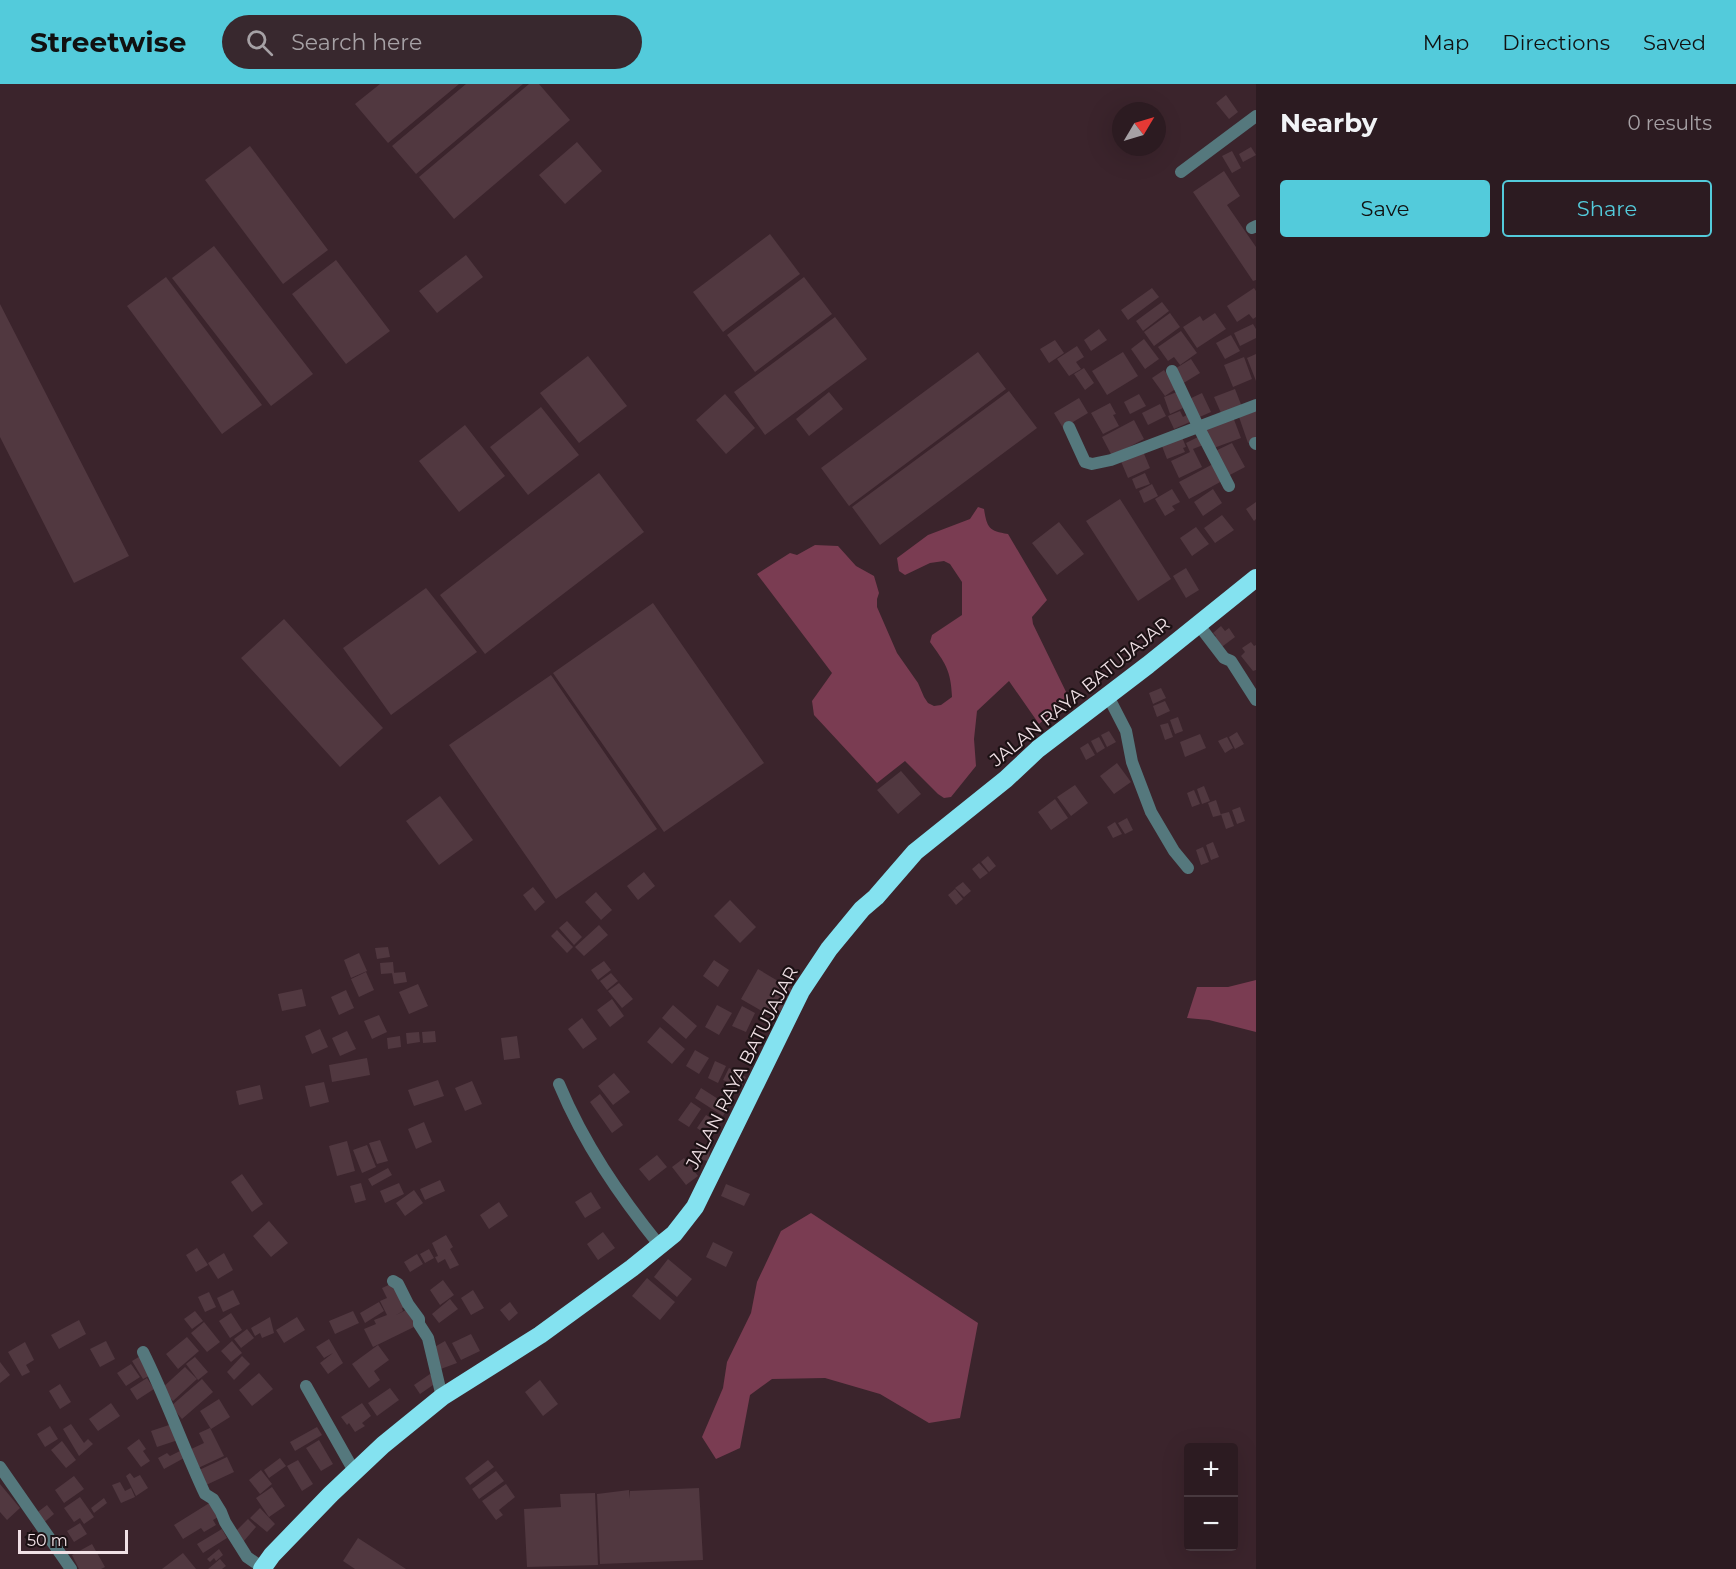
<!DOCTYPE html>
<html lang="en">
<head>
<meta charset="utf-8">
<style>
  :root { --surface:#2c1b21; --page:#38282e; --text:#f1f3f6; --muted:#a6a1a5; --line:#48393f; --accent:#53cbdb }
  body { margin:0; font-family:Montserrat,sans-serif; background:var(--page); color:var(--text) }
  .controls { position:absolute; right:18px; bottom:18px; display:grid; overflow:hidden; border-radius:6px; box-shadow:0 6px 24px #0002 }
  .controls button { width:54px; height:54px; display:grid; place-items:center; padding:0; border:0; border-bottom:2px solid var(--line); background:var(--surface); color:var(--text); font:30px sans-serif }
  .compass { position:absolute; left:1112px; top:18px; width:54px; height:54px; border-radius:50%; background:var(--surface); box-shadow:0 6px 24px #0002; rotate:52deg }
  .scale { position:absolute; left:18px; bottom:15px; width:110px; box-sizing:border-box; padding-left:6px; border:3px solid #f0e0e5; border-top:0; font-size:16px; line-height:21px; white-space:nowrap; color:#f0e0e5; -webkit-text-stroke:4px #1c1114; paint-order:stroke }
  .list { margin:0; padding:0; list-style:none }
  h2 { display:flex; justify-content:space-between; align-items:center; height:78px; margin:0; padding:0 24px; font-size:26px }
  h2 small { font-size:20px; font-weight:400; color:var(--muted) }
  .actions { display:flex; gap:12px; padding:18px 24px }
  .actions a { flex:1; padding:14px 0; border:2px solid var(--accent); border-radius:6px; text-align:center; font-size:21px; color:var(--accent) }
  .actions .main { background:var(--accent); color:#111 }
  .icon { flex:none; width:33px; height:33px; fill:none; stroke:currentColor; stroke-width:2; stroke-linecap:round; stroke-linejoin:round }
  .map { position:relative; flex:none; width:1256px; height:1485px; overflow:hidden }
  header { display:flex; align-items:center; gap:36px; box-sizing:border-box; height:84px; padding:0 30px; background:var(--accent); color:#111 }
  header strong { font-size:28px }
  nav { display:flex; gap:33px; margin-inline-start:auto; font-size:21px }
  .search { width:420px; height:54px; background:var(--page); display:flex; align-items:center; gap:15px; box-sizing:border-box; padding:0 21px; border-radius:33px; color:var(--muted); font-size:22px }
  main { display:flex }
  aside { flex:1; background:var(--surface) }
  .map>svg:first-child { display:block }
</style>
</head>
<body>
<header>
<strong>Streetwise</strong>
<div class="search"><svg class="icon" aria-label="search" viewBox="0 0 24 24"><circle cx="10" cy="10" r="6"/><path d="M15 15l6 6"/></svg>Search here</div>
<nav><a>Map</a><a>Directions</a><a>Saved</a></nav>
</header>
<main>
<div class="map">
<svg width="1256" height="1485" viewBox="0 0 1256 1485">
  <rect width="100%" height="100%" fill="#3b242c"/>
  <path fill="#7a3c52" d="M978,423L984,425C987,444 989,447 1008,450L1047,516L1032,533L1033,540L1069,614L1039,640L1009,597L977,627L974,655L976,682L951,713L944,714L938,710L905,677L877,699L814,631L812,617L832,589L757,490L790,469L797,471L815,461L838,462L856,482L874,492L879,509L877,515V523L897,569L918,599L924,613L928,619L934,622L941,621L952,613C951,586 945,579 930,558L932,551L962,531V498L950,480L944,477L930,479L905,491L899,487L897,474L928,451L970,435Z
    M1256,896V948L1209,936L1187,934L1197,903H1228Z
    M811,1129L978,1239L960,1334L929,1339L880,1310L825,1294L772,1295L750,1311L740,1364L716,1375L702,1353L723,1304L727,1278L751,1229L757,1198L781,1147Z"/>
  <path fill="#513840" d="M380,0H459L388,59L355,20Z
    M466,0H523L416,90L392,62Z
    M529,0H539L570,36L454,135L419,93Z
    M1226,11L1238,28L1229,35L1216,19Z
    M577,58L602,87L565,120L539,91Z
    M250,62L328,166L283,200L205,96Z
    M1251,63L1256,71L1243,78L1239,70Z
    M1232,67L1241,84L1232,89L1222,72Z
    M1224,87L1240,112L1227,121L1256,163V196L1253,197L1193,108Z
    M770,150L800,190L723,248L693,208Z
    M214,162L313,290L271,322L172,194Z
    M466,171L483,193L437,229L419,207Z
    M336,176L390,247L346,280L292,210Z
    M166,193L262,321L222,350L127,222Z
    M804,193L832,230L755,288L727,251Z
    M1152,204L1159,213L1128,236L1121,226Z
    M1254,204L1256,207V233L1253,235L1249,230L1237,238L1227,222Z
    M1162,218L1169,227L1143,247L1136,237Z
    M0,220L129,472L74,499L0,353Z
    M1170,229L1180,243L1154,262L1144,248Z
    M1215,229L1226,245L1197,264L1183,243L1200,232L1203,237Z
    M835,233L867,275L765,351L734,308Z
    M1253,240L1256,245V254L1240,262L1234,249Z
    M1099,245L1107,256L1091,267L1084,256Z
    M1181,247L1197,269L1180,281L1174,273L1168,277L1158,263Z
    M1231,251L1240,267L1225,275L1216,259Z
    M1144,255L1159,275L1145,285L1131,265Z
    M1055,256L1064,269L1049,279L1040,265Z
    M1077,262L1084,273L1076,278L1081,285L1069,292L1057,275Z
    M978,268L1006,305L849,422L821,384Z
    M1123,268L1138,292L1107,311L1092,287Z
    M1256,270V297L1247,274Z
    M588,272L627,322L579,359L540,309Z
    M1244,273L1252,295L1233,303L1224,281Z
    M1191,275L1200,289L1182,300L1173,286Z
    M1084,284L1094,299L1085,306L1074,290Z
    M1164,286L1177,304L1165,312L1152,294Z
    M1235,305L1242,323L1221,329L1214,313Z
    M1009,307L1037,344L880,461L852,423Z
    M829,308L843,325L809,352L796,335Z
    M1177,308L1183,324L1170,330L1164,313Z
    M1202,309L1211,328L1195,335L1187,316Z
    M725,310L755,344L726,370L696,336Z
    M1139,310L1146,322L1130,330L1124,318Z
    M1079,314L1088,329L1063,344L1054,329Z
    M1110,319L1116,330L1113,331L1119,342L1103,350L1091,329Z
    M1160,320L1166,332L1148,341L1142,329Z
    M541,323L579,371L528,411L490,363Z
    M1180,327L1183,333L1187,331L1190,338L1174,345L1168,332Z
    M1256,327V356L1248,359L1239,333Z
    M1233,333L1241,354L1211,365L1203,344Z
    M1134,336L1144,355L1112,372L1102,353Z
    M465,341L505,392L459,428L419,377Z
    M1182,353L1186,363L1183,364L1185,368L1167,375L1160,357Z
    M1198,353L1203,361L1193,365L1202,383L1179,394L1171,377L1190,368L1186,359Z
    M1232,359L1245,383L1226,393L1213,368Z
    M1142,365L1150,384L1128,394L1120,375Z
    M1213,380L1222,397L1189,415L1179,398Z
    M599,389L644,448L485,570L440,511Z
    M1145,389L1150,400L1136,405L1132,395Z
    M1152,400L1158,412L1144,419L1139,407Z
    M1172,405L1180,418L1172,422L1175,426L1165,432L1155,415Z
    M1213,405L1222,419L1203,432L1194,418Z
    M1120,415L1171,495L1138,517L1086,437Z
    M1256,418V435L1254,437L1246,425Z
    M1222,431L1234,446L1215,459L1204,444Z
    M1059,438L1084,470L1057,491L1032,459Z
    M1196,443L1209,460L1192,472L1180,454Z
    M1186,484L1199,506L1186,514L1173,492Z
    M426,504L477,568L391,631L343,564Z
    M653,519L764,679L664,748L553,589Z
    M284,535L383,644L340,683L241,574Z
    M1221,542L1225,547L1229,544L1235,553L1219,565L1212,555L1216,552L1213,549Z
    M1251,558L1254,562L1256,561V586L1253,587L1241,572L1245,568L1242,564Z
    M551,591L657,745L556,815L449,661Z
    M1161,604L1166,614L1153,620L1149,609Z
    M1165,617L1170,627L1157,633L1153,622Z
    M1178,633L1183,647L1175,650L1170,636Z
    M1168,639L1173,653L1165,656L1160,641Z
    M1109,647L1116,658L1107,663L1101,651Z
    M1237,648L1244,660L1235,665L1229,653Z
    M1200,650L1206,664L1185,673L1180,658Z
    M1099,653L1105,664L1097,669L1091,657Z
    M1227,653L1233,664L1225,669L1218,657Z
    M1088,659L1095,671L1086,676L1080,664Z
    M1117,679L1131,698L1114,710L1100,692Z
    M901,687L921,710L898,730L877,706Z
    M1075,701L1088,719L1071,732L1057,713Z
    M1204,702L1210,717L1202,720L1197,705Z
    M1194,706L1200,720L1192,723L1187,709Z
    M440,712L473,756L439,781L406,737Z
    M1055,715L1068,734L1051,746L1038,728Z
    M1216,716L1221,731L1213,733L1208,719Z
    M1240,723L1245,737L1237,740L1232,726Z
    M1229,728L1234,742L1226,745L1221,730Z
    M1127,734L1133,746L1125,750L1118,739Z
    M1115,738L1122,750L1113,754L1107,743Z
    M1213,758L1219,773L1211,776L1206,761Z
    M1203,763L1209,778L1201,781L1196,766Z
    M988,772L996,782L989,788L981,778Z
    M979,779L988,789L980,795L972,785Z
    M644,788L655,802L638,816L627,802Z
    M963,798L971,807L964,813L955,804Z
    M533,803L545,818L535,827L523,811Z
    M955,805L963,815L956,821L948,811Z
    M596,808L612,826L601,836L585,818Z
    M730,816L756,843L740,859L714,832Z
    M567,837L582,853L574,861L559,844Z
    M599,841L608,851L584,872L575,863Z
    M557,846L573,863L567,869L551,852Z
    M388,863L390,873L377,875L375,864Z
    M359,869L367,887L351,894L344,876Z
    M714,876L729,886L718,903L703,892Z
    M604,877L611,886L598,896L591,886Z
    M393,878L394,889L381,890L380,879Z
    M758,885L793,906L776,935L741,915Z
    M366,888L374,906L359,913L351,895Z
    M405,888L407,898L394,900L392,889Z
    M611,889L618,897L607,906L600,897Z
    M619,899L633,915L622,924L608,907Z
    M418,900L428,922L409,930L399,908Z
    M302,905L306,922L282,927L278,910Z
    M346,906L354,924L339,931L331,913Z
    M612,915L624,932L610,943L597,926Z
    M673,921L697,942L686,955L662,934Z
    M717,921L732,929L719,951L705,943Z
    M742,922L755,929L746,948L732,942Z
    M379,931L387,948L372,955L364,937Z
    M582,934L597,955L583,965L568,945Z
    M660,943L685,965L672,980L647,958Z
    M320,945L328,963L312,970L305,952Z
    M347,947L356,965L340,972L332,954Z
    M435,947L436,958L423,959L422,948Z
    M419,948L420,958L407,960L406,949Z
    M400,952L401,963L388,965L387,954Z
    M517,952L520,974L504,976L501,954Z
    M695,966L709,974L699,990L686,982Z
    M367,974L370,991L332,998L329,981Z
    M715,977L726,982L718,999L708,994Z
    M729,984L746,993L741,1004L723,996Z
    M614,989L630,1008L613,1021L598,1002Z
    M438,996L444,1012L414,1022L408,1006Z
    M472,997L482,1020L465,1027L455,1004Z
    M324,998L329,1018L310,1023L305,1002Z
    M260,1001L263,1015L239,1021L236,1007Z
    M701,1004L729,1022L723,1032L695,1014Z
    M600,1010L623,1041L612,1049L590,1018Z
    M691,1018L701,1025L689,1043L678,1036Z
    M706,1031L717,1038L708,1052L697,1044Z
    M424,1038L432,1058L416,1065L408,1045Z
    M380,1056L388,1077L377,1080L369,1059Z
    M347,1057L355,1087L337,1092L329,1062Z
    M697,1060L711,1063L708,1077L694,1074Z
    M367,1061L376,1083L362,1089L353,1066Z
    M657,1071L667,1083L649,1097L639,1085Z
    M684,1074L698,1092L686,1101L672,1083Z
    M388,1084L392,1091L372,1102L368,1095Z
    M242,1090L263,1120L252,1128L231,1098Z
    M440,1096L445,1107L425,1116L420,1105Z
    M361,1099L366,1116L355,1119L350,1102Z
    M399,1099L404,1110L385,1119L380,1107Z
    M726,1100L750,1110L744,1122L721,1112Z
    M414,1106L423,1119L405,1132L396,1119Z
    M591,1108L601,1124L585,1134L575,1118Z
    M499,1118L508,1132L489,1145L480,1131Z
    M269,1137L288,1159L271,1173L253,1152Z
    M603,1148L615,1164L598,1176L587,1160Z
    M446,1151L453,1163L450,1165L459,1181L450,1185L445,1175L438,1179L435,1173L438,1172L432,1159Z
    M713,1158L733,1168L726,1183L706,1173Z
    M197,1164L208,1181L196,1188L186,1171Z
    M429,1165L434,1174L425,1179L420,1170Z
    M224,1169L233,1186L218,1195L208,1179Z
    M417,1170L423,1180L410,1188L404,1178Z
    M668,1175L692,1195L677,1213L654,1193Z
    M647,1194L675,1218L660,1236L632,1212Z
    M443,1196L454,1211L440,1221L430,1206Z
    M393,1199L407,1222L402,1224L403,1227L396,1231L408,1225L416,1242L373,1263L364,1245L376,1240L374,1236L387,1231L380,1217L387,1214L382,1204Z
    M233,1206L240,1220L223,1228L217,1214Z
    M473,1206L484,1224L471,1231L461,1214Z
    M209,1208L216,1223L205,1228L198,1213Z
    M450,1215L458,1225L439,1239L432,1230Z
    M379,1218L384,1227L365,1239L360,1229Z
    M510,1218L518,1229L509,1237L500,1226Z
    M195,1227L203,1237L192,1245L184,1235Z
    M353,1227L359,1239L335,1250L329,1237Z
    M231,1229L242,1246L230,1254L219,1237Z
    M270,1233L274,1249L262,1254L260,1249L255,1252L251,1244Z
    M297,1233L305,1246L284,1259L276,1246Z
    M79,1236L86,1250L59,1265L51,1251Z
    M204,1238L220,1258L207,1268L191,1249Z
    M247,1245L254,1254L241,1264L234,1255Z
    M471,1250L480,1267L461,1276L452,1259Z
    M187,1253L199,1267L178,1285L166,1270Z
    M329,1255L343,1279L328,1290L320,1279L333,1269L324,1274L316,1263Z
    M106,1257L115,1275L100,1283L90,1265Z
    M232,1257L242,1269L231,1278L221,1267Z
    M445,1257L457,1279L438,1286L431,1265Z
    M25,1258L34,1276L26,1281L30,1288L22,1292L8,1268Z
    M378,1261L389,1276L374,1287L380,1296L369,1304L352,1280Z
    M142,1271L153,1290L143,1295L132,1277Z
    M242,1272L250,1280L234,1296L227,1288Z
    M195,1273L208,1288L198,1296L186,1280Z
    M0,1278L10,1291L0,1299Z
    M131,1280L140,1293L126,1302L117,1289Z
    M185,1283L197,1295L173,1317L161,1305Z
    M259,1289L273,1305L252,1322L239,1306Z
    M430,1290L436,1299L420,1310L414,1301Z
    M147,1294L154,1305L137,1316L130,1305Z
    M202,1295L213,1308L182,1335L171,1322Z
    M540,1296L558,1320L543,1332L525,1308Z
    M60,1300L71,1318L60,1325L49,1307Z
    M390,1304L399,1316L377,1332L368,1319Z
    M219,1315L230,1333L211,1345L200,1327Z
    M111,1319L120,1332L98,1347L89,1335Z
    M362,1319L371,1332L362,1339L365,1342L355,1348L349,1339L347,1341L341,1333Z
    M71,1340L84,1359L88,1355L93,1360L79,1372L63,1345Z
    M172,1340L178,1356L157,1363L151,1347Z
    M50,1342L58,1355L45,1363L37,1350Z
    M317,1343L322,1351L295,1367L290,1358Z
    M210,1344L224,1372L196,1385L187,1367L204,1359L199,1349Z
    M139,1355L146,1365L143,1367L150,1377L141,1383L127,1364Z
    M319,1356L333,1380L321,1387L306,1364Z
    M62,1357L76,1376L66,1384L51,1366Z
    M180,1367L184,1374L164,1385L158,1374L167,1369L170,1372Z
    M227,1373L234,1388L204,1402L197,1387Z
    M280,1374L286,1382L269,1394L264,1386Z
    M298,1376L313,1400L302,1407L287,1382Z
    M488,1376L494,1383L470,1401L465,1394Z
    M261,1386L272,1400L260,1410L249,1396Z
    M496,1387L504,1397L479,1415L472,1405Z
    M130,1389L134,1394L140,1391L148,1404L136,1412L126,1392Z
    M74,1392L84,1405L64,1419L55,1406Z
    M120,1398L125,1407L131,1404L135,1413L121,1419L112,1401Z
    M0,1400L20,1424L7,1436L0,1428Z
    M506,1400L515,1413L499,1426L503,1431L496,1436L482,1417Z
    M272,1403L285,1422L269,1433L256,1414Z
    M699,1404L703,1476L600,1480L597,1410L629,1406L630,1415V1407Z
    M595,1409L598,1481L527,1483L524,1425L561,1423L560,1410Z
    M80,1413L94,1433L84,1440L80,1434L74,1438L64,1424Z
    M104,1414L107,1419L94,1429L91,1424Z
    M211,1418L220,1432L213,1436L216,1441L204,1448L201,1444L183,1455L174,1441Z
    M47,1421L54,1430L42,1440L35,1430Z
    M260,1424L275,1440L267,1448L250,1434Z
    M248,1435L256,1443L243,1458L234,1449Z
    M80,1439L87,1450L74,1458L67,1447Z
    M222,1445L227,1454L203,1469L197,1460Z
    M358,1454L406,1485H355L343,1477Z
    M92,1460L105,1483L101,1485H79L72,1471Z
    M219,1465L223,1471L216,1477L214,1474L210,1478L207,1475Z
    M183,1469L196,1485H162Z
    M220,1475L226,1482L222,1485H208Z"/>
  <g fill="none" stroke-linecap="round" stroke-linejoin="round">
    <path stroke="#55787d" stroke-width="12" d="M1181,88L1256,32
      M1252,144L1256,142
      M1172,287L1198,342L1229,402
      M1069,343L1085,378L1092,380L1111,376L1256,321
      M1255,359L1256,360
      M1198,540L1224,574L1231,577L1256,616
      M1108,612L1126,647L1132,678L1151,728L1174,767L1188,784
      M559,1000C584,1060 619,1111 660,1162
      M393,1197L398,1200L408,1220L419,1235V1240L428,1254L442,1313
      M143,1268C166,1314 183,1363 205,1410L213,1415L221,1428L225,1438L247,1473L263,1484
      M306,1302L354,1387
      M0,1383L71,1485"/>
    <path stroke="#84e2f0" stroke-width="18" d="M262,1485L272,1471L331,1410L383,1361L442,1313L540,1251L632,1184L674,1150L695,1123L801,907L829,865L862,825L876,813L915,768L1006,695L1038,665L1148,581L1256,494"/>
  </g>
  <g text-anchor="middle" stroke-width="4.5" stroke-linejoin="round" paint-order="stroke">
    <g font-size="18" fill="#f0e0e5" stroke="#1c1114">
      <text transform="translate(1080 608) rotate(-39)" y="6">JALAN RAYA BATUJAJAR</text>
      <text transform="translate(742 984) rotate(-63)" y="6">JALAN RAYA BATUJAJAR</text>
    </g>
  </g>
</svg>
<div class="controls">
<button>+</button>
<button>−</button>
</div>
<svg class="compass" viewBox="-18 -18 36 36"><path d="M0-13l5 13h-10z" fill="#e53935"/><path d="M0 13l5-13h-10z" fill="#a6a1a5"/></svg>
<div class="scale">50 m</div>
</div>
<aside>
<h2>Nearby<small>0 results</small></h2>
<ul class="list">
</ul>
<div class="actions"><a class="main">Save</a><a>Share</a></div>
</aside>
</main>
</body>
</html>
